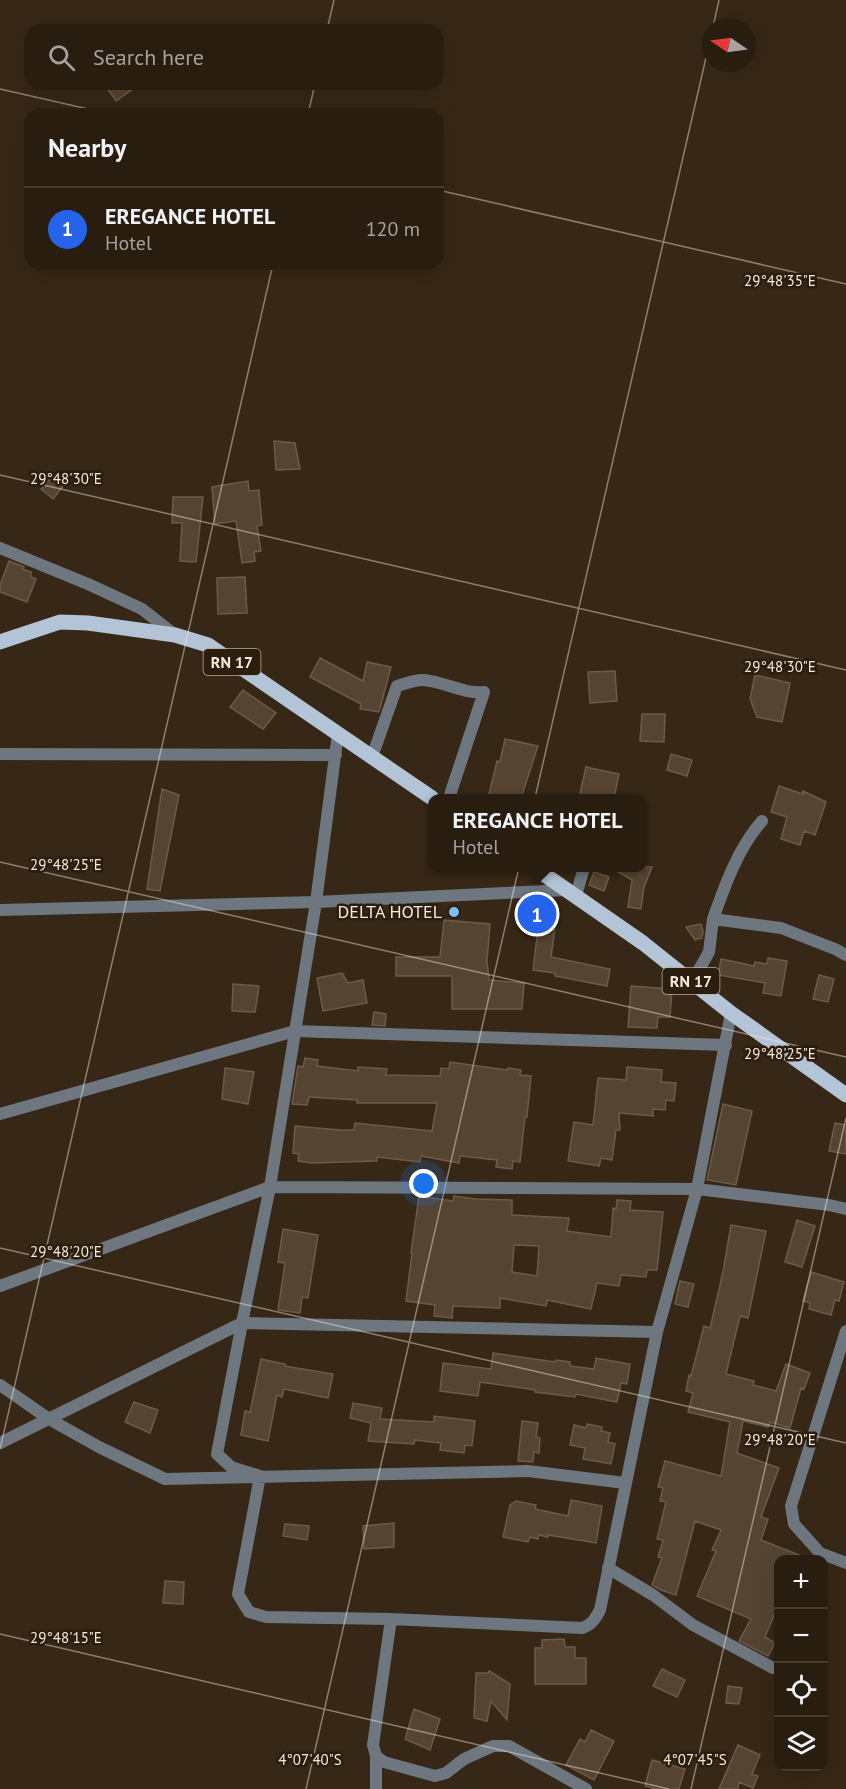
<!DOCTYPE html>
<html lang="en">
<head>
<meta charset="utf-8">
<style>
  :root { --surface:#291d10; --page:#352a1e; --text:#f1f3f6; --muted:#a5a29f; --line:#453b30; --accent:#2563eb }
  body { margin:0; font-family:"PT Sans",sans-serif; background:var(--page); color:var(--text) }
  .controls { position:absolute; right:18px; bottom:18px; display:grid; overflow:hidden; border-radius:12px; box-shadow:0 6px 24px #0002 }
  .controls button { width:54px; height:54px; display:grid; place-items:center; padding:0; border:0; border-bottom:2px solid var(--line); background:var(--surface); color:var(--text); font:30px sans-serif }
  .compass { position:absolute; left:702px; top:18px; width:54px; height:54px; border-radius:50%; background:var(--surface); box-shadow:0 6px 24px #0002; rotate:283deg }
  .you { position:absolute; left:424px; top:1184px; width:21px; height:21px; margin:-15px; border:4px solid #fff; border-radius:50%; background:#1a73e8; box-shadow:0 0 0 9px #1a73e833 }
  .badge { display:grid; place-items:center; width:39px; height:39px; border-radius:50%; background:var(--accent); color:#fff; font-size:20px; font-weight:700 }
  .pin { position:absolute; translate:-50% -50%; border:3px solid #fff; box-shadow:0 2px 6px #0006 }
  .popup { position:absolute; left:428px; top:794px; width:219px; height:78px; box-sizing:border-box; display:grid; place-content:center; border-radius:12px; background:var(--surface); filter:drop-shadow(0 2px 4px #0005); font-size:20px; white-space:nowrap; color:var(--muted) }
  .popup b { font-size:22px; color:var(--text) }
  .popup::after { content:''; position:absolute; left:50%; top:100%; margin-left:-12px; border:12px solid transparent; border-top-color:var(--surface) }
  .list { margin:0; padding:0; list-style:none }
  h2 { display:flex; justify-content:space-between; align-items:center; height:78px; margin:0; padding:0 24px; font-size:26px }
  h2 small { font-size:20px; font-weight:400; color:var(--muted) }
  .list li { display:grid; grid-template-columns:39px 1fr auto; gap:18px; align-items:center; box-sizing:border-box; height:84px; padding:0 24px; border-top:2px solid var(--line) }
  .list b { display:block; font-size:22px; white-space:nowrap }
  .list p { margin:0; font-size:20px; white-space:nowrap; color:var(--muted) }
  .list em { font-size:20px; font-style:normal; color:var(--muted) }
  .icon { flex:none; width:33px; height:33px; fill:none; stroke:currentColor; stroke-width:2; stroke-linecap:round; stroke-linejoin:round }
  .map { position:relative; flex:none; width:846px; height:1789px; overflow:hidden }
  .search { position:absolute; background:var(--surface); box-shadow:0 6px 24px #0002; left:24px; top:24px; width:420px; height:66px; display:flex; align-items:center; gap:15px; box-sizing:border-box; padding:0 21px; border-radius:18px; color:var(--muted); font-size:22px }
  .panel { position:absolute; background:var(--surface); box-shadow:0 6px 24px #0002; left:24px; top:108px; width:420px; height:162px; border-radius:18px }
  .map>svg:first-child { display:block }
</style>
</head>
<body>
<div class="map">
<svg width="846" height="1789" viewBox="0 0 846 1789">
  <rect width="100%" height="100%" fill="#372716"/>
  <path fill="#554432" stroke="#6d5b48" stroke-width="1.5" fill-rule="evenodd" d="M104,84H140L116,101Z
    M274,441L295,443L300,469L276,470Z
    M53,475H58L64,480V485L53,499L41,489Z
    M248,481L249,491L259,490L262,525L257,526L261,551L254,552L255,561L242,563L236,521L215,524L212,487Z
    M173,497H203L196,562L180,561L182,523H172Z
    M9,561L24,567L23,569L31,572V577L36,579L27,602L0,592V585Z
    M245,577L247,613L218,614L217,578Z
    M320,658L363,681L367,662L391,667L379,712L360,709L361,704L310,677Z
    M615,671L617,701L590,703L588,672Z
    M755,675L790,683L782,722L757,717L750,699Z
    M243,690L276,713L263,729L230,707Z
    M642,714H665L664,742L640,741Z
    M505,739L538,746L521,798H488L497,761L500,762Z
    M671,754L692,760L687,776L667,770Z
    M586,767L619,774L614,798H579Z
    M779,786L803,794V791L826,802L815,835L804,831L800,845L781,839L787,817L771,812Z
    M162,789L179,795L160,891L147,889Z
    M610,867H652L644,887L641,909L628,907L632,880Z
    M594,872L609,877L604,891L589,885Z
    M540,911L557,913L551,957L610,969L607,986L555,976V973L533,970Z
    M444,920L490,924L487,961L489,980L524,983L522,1009H452V976H396V957H440Z
    M701,924L703,931L702,938L695,940L686,927Z
    M768,958L787,961L781,996L763,993L765,983L718,975L721,959L754,966L755,962L767,964Z
    M342,973L348,983L363,980L367,1003L323,1011L317,978Z
    M819,975L834,979L828,1002L813,999Z
    M233,984L259,986L255,1012L232,1011Z
    M631,986L672,989L670,1017H658L657,1028L628,1027Z
    M374,1012L386,1014L385,1026L372,1025Z
    M305,1058L318,1060L317,1066L358,1071V1067L387,1069L386,1075L440,1076L441,1068L449,1069L450,1062L507,1070L508,1068L521,1070L520,1075L531,1076L527,1117H525L520,1162L513,1161L512,1169L496,1167L497,1160L460,1156L459,1163L421,1156L420,1162L377,1157V1161L312,1163L298,1161L299,1154L293,1153L295,1126L340,1130H354L355,1123L432,1131L437,1103H357V1100L309,1097L307,1105L292,1104L298,1066L303,1067Z
    M627,1067L662,1070L661,1082L676,1083L674,1101L666,1100L665,1110L653,1109V1116L619,1113L620,1130H616L612,1160L601,1158L599,1166L568,1161L574,1122L593,1125L598,1078L626,1080Z
    M225,1068L254,1072L248,1104L222,1099Z
    M723,1104L752,1111L736,1185L707,1180Z
    M835,1123L846,1125V1154L829,1151Z
    M419,1196L453,1201L454,1196L476,1199L512,1200V1215L569,1218L567,1231L611,1237L613,1208L616,1209L617,1200L631,1201L630,1210L663,1212L657,1270H647L646,1277L621,1275L619,1286L597,1283L591,1309L547,1300L546,1306L500,1298V1308L453,1306L452,1318L434,1316L435,1305L406,1301L412,1253H411ZM514,1245L539,1246L537,1276L512,1272Z
    M797,1220L815,1226L802,1267L785,1262Z
    M731,1225L766,1231L748,1318L740,1316L726,1374L754,1381L753,1385L776,1391L786,1364L810,1373L804,1389L801,1388L790,1428L770,1422L768,1427L743,1421L737,1453L779,1468L761,1517L768,1519L761,1540L809,1559L778,1560V1606L765,1637L775,1643L768,1656L739,1641L751,1619L697,1596L716,1551L712,1550L721,1530L695,1521L676,1595L661,1590L652,1585L662,1558L658,1557L663,1540L657,1539L666,1502L660,1501L663,1488L658,1487L665,1461L721,1476L730,1422L688,1412L693,1393L686,1391L689,1375L691,1376L704,1326L710,1328L723,1272Z
    M283,1229L318,1235L308,1298L302,1297L300,1313L278,1310L285,1263L278,1262Z
    M811,1272L844,1282L839,1301L835,1300L831,1315L809,1309L810,1303L803,1301Z
    M680,1281L694,1284L688,1307L675,1304Z
    M493,1353L555,1362L556,1360L570,1362V1366L594,1369L596,1358L630,1364L627,1384L621,1383L617,1402L576,1394L575,1397L535,1392V1390L480,1382L478,1396L440,1391L443,1363L491,1369Z
    M261,1359L285,1364V1366L333,1374L328,1398L284,1389L282,1397L277,1395L268,1441L241,1435L245,1411L250,1412Z
    M134,1402L158,1410L150,1433L125,1422Z
    M353,1403L382,1408L380,1419L434,1422V1416L475,1421L472,1446L465,1445L464,1453L440,1450L441,1443L415,1440L414,1444L368,1441L371,1423L350,1418Z
    M522,1421L538,1423L536,1437L540,1438L539,1453L534,1452L533,1462L518,1461Z
    M587,1424L602,1427L601,1431L610,1433L608,1442L615,1444L611,1464L583,1459L585,1448L570,1445L574,1425L586,1428Z
    M571,1500L602,1506L596,1543L548,1535V1537L539,1535L538,1539L530,1537L528,1542L503,1537L510,1505L516,1501L536,1505L535,1509L568,1516Z
    M394,1523V1547L364,1549L363,1526Z
    M285,1524L309,1526L307,1540L283,1536Z
    M165,1581L184,1582L183,1604L163,1603Z
    M564,1639L565,1647H575V1658H586V1684H535V1648H542V1640Z
    M662,1669L685,1680L677,1697L653,1686Z
    M489,1671L510,1684L507,1720L491,1701L487,1721L474,1718L476,1673H488Z
    M728,1686L742,1688L739,1704L726,1703Z
    M414,1709L440,1719L430,1750L405,1739Z
    M591,1730L614,1741L594,1780L566,1765L580,1739L585,1742Z
    M738,1745L760,1755L752,1774L758,1776L753,1788L739,1782L738,1789H719Z
    M652,1760L685,1769L679,1789H657L645,1786Z"/>
  <g fill="none" stroke-linecap="round" stroke-linejoin="round">
    <path stroke="#6e777f" stroke-width="12" d="M0,548L88,584L142,609L175,635
      M338,733L316,902L270,1187L242,1323L217,1454L231,1467L260,1476L238,1594L249,1612L266,1617L391,1619L582,1628C592,1625 595,1619 600,1610L657,1332L697,1189L731,1013
      M0,754L336,755
      M372,757L397,686C405,684 416,679 424,680C445,682 463,694 484,692L449,798
      M576,895L584,868
      M0,910L316,902L568,890
      M713,919C725,885 738,848 762,821
      M692,982L709,952L713,919L781,928L835,949L846,955
      M0,1114L295,1031L726,1045
      M0,1286L270,1187L697,1189L829,1205L846,1209
      M846,1331L791,1506L794,1524L820,1553L846,1563
      M0,1385L49,1419L99,1447L165,1479L528,1471L625,1483
      M0,1443L242,1323L657,1332
      M608,1568L653,1595L693,1625L773,1668
      M391,1619L373,1745L376,1756L384,1762L435,1776L446,1773L464,1759L493,1746H509L586,1789
      M376,1789V1756"/>
    <path stroke="#b2c4d5" stroke-width="15" d="M0,642L60,622L88,623L175,635L208,645L432,798
      M535,868L643,943L731,1013L846,1095"/>
  </g>
  <path fill="none" stroke="#f5eadf" stroke-width="1.5" stroke-opacity="0.45" d="M713,27L719,0M327,30L334,0M0,89L110,114M308,114L315,84M438,190L846,284M0,475L846,670M0,862L846,1057M0,1248L846,1443M0,1449L273,264M0,1634L669,1789M306,1789L711,36M691,1789L846,1118"/>
  <circle fill="#7cbef9" stroke="#2c1e0c" stroke-width="2" cx="454" cy="912" r="6"/>
  <g text-anchor="middle" stroke-width="5" stroke-linejoin="round" paint-order="stroke">
    <g fill="#2c1e0c" stroke="#b9ada0" stroke-width="1.5">
      <rect x="203.5" y="649" width="57" height="26" rx="4.5"/>
      <rect x="662.5" y="968" width="57" height="26" rx="4.5"/>
    </g>
    <g font-size="16" font-weight="bold" fill="#f5eadf">
      <text x="232" y="668">RN 17</text>
      <text x="691" y="987">RN 17</text>
    </g>
    <g font-size="18" fill="#f5eadf" stroke="#2c1e0c" text-anchor="end">
      <text x="442" y="918">DELTA HOTEL</text>
    </g>
  </g>
  <g font-size="15" text-anchor="middle" fill="#f5eadf" stroke="#2c1e0c" stroke-width="5" stroke-linejoin="round" paint-order="stroke">
    <text x="780" y="286">29°48'35"E</text>
    <text x="66" y="484">29°48'30"E</text>
    <text x="780" y="672">29°48'30"E</text>
    <text x="66" y="870">29°48'25"E</text>
    <text x="780" y="1059">29°48'25"E</text>
    <text x="66" y="1257">29°48'20"E</text>
    <text x="780" y="1445">29°48'20"E</text>
    <text x="66" y="1643">29°48'15"E</text>
    <text x="310" y="1765">4°07'40"S</text>
    <text x="695" y="1765">4°07'45"S</text>
  </g>
</svg>
<div class="controls">
<button>+</button>
<button>−</button>
<button><svg class="icon" aria-label="locate" viewBox="0 0 24 24"><circle cx="12" cy="12" r="6"/><path d="M12 2v4M12 18v4M2 12h4M18 12h4"/></svg></button>
<button><svg class="icon" aria-label="layers" viewBox="0 0 24 24"><path d="M12 4l9 5-9 5-9-5zM3 14l9 5 9-5"/></svg></button>
</div>
<svg class="compass" viewBox="-18 -18 36 36"><path d="M0-13l5 13h-10z" fill="#e53935"/><path d="M0 13l5-13h-10z" fill="#a5a29f"/></svg>
<div class="you"></div>
<div class="pin badge" style="left:537px;top:914px">1</div>
<div class="popup"><b>EREGANCE HOTEL</b>Hotel</div>
<div class="search"><svg class="icon" aria-label="search" viewBox="0 0 24 24"><circle cx="10" cy="10" r="6"/><path d="M15 15l6 6"/></svg>Search here</div>
<section class="panel">
<h2>Nearby<small></small></h2>
<ul class="list">
<li><span class="badge">1</span><div><b>EREGANCE HOTEL</b><p>Hotel</p></div><em>120 m</em></li>
</ul>
</section>
</div>
</body>
</html>
